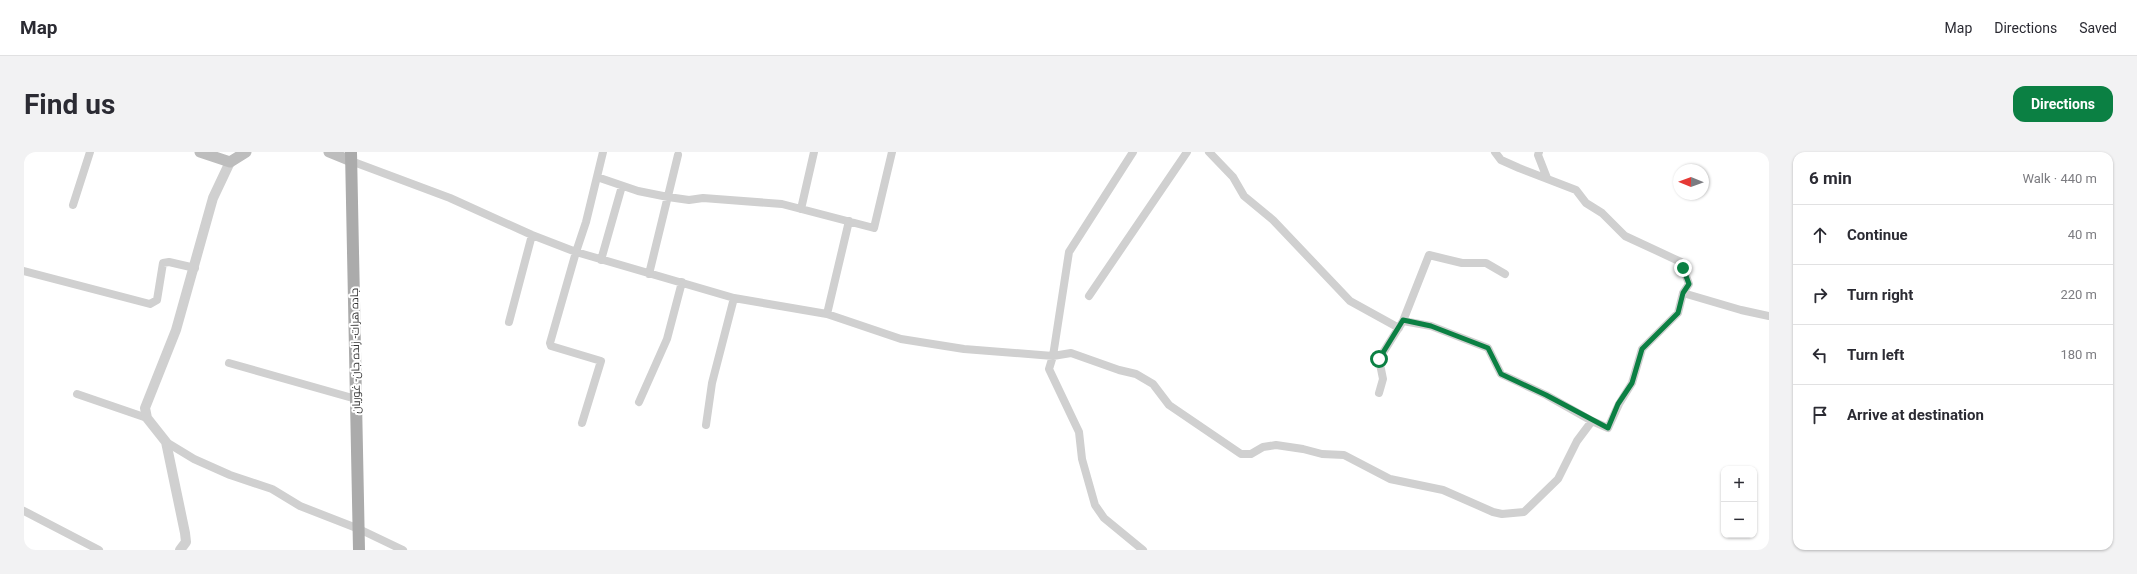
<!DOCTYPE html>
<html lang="en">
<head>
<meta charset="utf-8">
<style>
  :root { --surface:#fff; --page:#f2f2f3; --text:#2b2b33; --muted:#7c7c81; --line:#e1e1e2; --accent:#0b8043 }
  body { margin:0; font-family:Roboto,Cairo,sans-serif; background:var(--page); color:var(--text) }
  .controls { position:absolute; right:12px; bottom:12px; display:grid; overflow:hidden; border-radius:8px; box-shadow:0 1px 3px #0004 }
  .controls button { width:36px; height:36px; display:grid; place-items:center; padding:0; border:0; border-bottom:1px solid var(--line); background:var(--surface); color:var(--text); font:20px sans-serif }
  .compass { position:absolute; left:1649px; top:12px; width:36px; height:36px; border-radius:50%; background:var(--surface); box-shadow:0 1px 3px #0004; rotate:271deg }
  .stop { position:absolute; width:12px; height:12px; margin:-9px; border:3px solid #0b8043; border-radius:50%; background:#fff }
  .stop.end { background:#0b8043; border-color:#fff; box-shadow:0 1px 4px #0008 }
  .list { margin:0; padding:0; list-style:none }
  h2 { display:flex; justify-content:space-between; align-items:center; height:52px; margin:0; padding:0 16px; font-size:17px }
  h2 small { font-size:13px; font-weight:400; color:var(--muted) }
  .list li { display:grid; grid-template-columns:26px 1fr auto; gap:12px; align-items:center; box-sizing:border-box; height:60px; padding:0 16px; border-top:1px solid var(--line) }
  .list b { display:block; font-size:15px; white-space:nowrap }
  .list em { font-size:13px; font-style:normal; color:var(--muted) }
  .icon { flex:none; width:22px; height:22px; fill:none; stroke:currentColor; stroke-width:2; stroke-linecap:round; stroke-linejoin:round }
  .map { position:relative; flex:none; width:1745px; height:398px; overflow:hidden; border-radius:12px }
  header { display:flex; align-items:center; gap:24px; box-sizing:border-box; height:56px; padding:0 20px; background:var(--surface); border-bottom:1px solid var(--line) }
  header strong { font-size:19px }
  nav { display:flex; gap:22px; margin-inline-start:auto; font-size:14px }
  .intro { display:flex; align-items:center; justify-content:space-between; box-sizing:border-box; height:96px; padding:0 24px }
  h1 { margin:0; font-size:28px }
  .button { padding:10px 18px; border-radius:12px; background:var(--accent); color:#fff; font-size:14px; font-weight:700 }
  main { display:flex; gap:24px; padding:0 24px }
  aside { flex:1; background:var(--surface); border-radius:12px; box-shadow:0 1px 3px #0004 }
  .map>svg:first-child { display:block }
</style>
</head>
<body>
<header>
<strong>Map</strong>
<nav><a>Map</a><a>Directions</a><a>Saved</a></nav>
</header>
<div class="intro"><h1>Find us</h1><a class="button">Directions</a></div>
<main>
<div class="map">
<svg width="1745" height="398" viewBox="0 0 1745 398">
  <rect width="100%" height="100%" fill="#fff"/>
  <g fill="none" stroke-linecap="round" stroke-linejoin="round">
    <path stroke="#d0d0d0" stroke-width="8" d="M1109,0L1045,100L1029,204L1025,217L1055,280L1058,307L1071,353L1080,366L1119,398
      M1185,0L1209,25L1220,44L1249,68L1326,149L1375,176
      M1515,0L1514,3L1523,26
      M327,9L426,46L508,83L552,100L710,146L803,162L877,187L940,197L1029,204L1047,201L1095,218L1112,222L1129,232L1145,253L1217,302H1227L1239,295L1252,293L1279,297L1298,302L1320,303L1366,327L1419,338L1469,360L1478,362L1500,360L1534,327L1553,289L1568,269L1584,276L1595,252L1608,231L1618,197L1654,161L1659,141L1665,132L1657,110L1601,84L1578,61L1562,51L1552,38L1495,16L1477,8L1471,0
      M573,25L614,39L644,45L665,48L679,46L758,52L850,76L868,0
      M49,53L66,0
      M777,57L790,0
      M577,108L598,34
      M0,119L126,152L133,148L139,111L145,110L171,116
      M625,122L654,3
      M1659,141L1717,158L1745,164
      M1065,144L1163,0
      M803,162L825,69
      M1379,169L1407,174L1464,196L1477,222L1522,243L1568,269
      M485,170L508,83
      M205,211L332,247
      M1355,241L1359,227L1355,207L1379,169L1405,103L1438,111H1462L1481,122
      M53,242L123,266
      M615,250L643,187L658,130
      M558,271L577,209L527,194L526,191L552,100L562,70L579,0
      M682,273L688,231L710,146
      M142,290L170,307L206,323L248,337L276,354L335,377L379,398
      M0,359L75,398"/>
    <path stroke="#d0d0d0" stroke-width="10" d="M156,398L162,390L161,381L142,290L123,266L121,256L152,178L189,46L206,10"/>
    <path stroke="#bdbdbd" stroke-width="11" d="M176,0L206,10L222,0
      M305,0L327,9"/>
    <path stroke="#ababab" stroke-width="12" d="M327,0L335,398"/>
  </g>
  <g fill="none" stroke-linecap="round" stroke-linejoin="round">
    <path stroke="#0b8043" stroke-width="5" d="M1355,207L1379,168L1407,174L1464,196L1477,222L1522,243L1584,276L1594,252L1608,231L1618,197L1654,161L1659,141L1665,132L1659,116"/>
  </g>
  <g text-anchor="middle" stroke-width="4" stroke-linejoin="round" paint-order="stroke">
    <g font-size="11" fill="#333" stroke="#fff">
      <text transform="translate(331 199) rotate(-91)" y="4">جاده هرات- زنده جان- غوریان</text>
    </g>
  </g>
</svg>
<div class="controls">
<button>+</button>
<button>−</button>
</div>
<svg class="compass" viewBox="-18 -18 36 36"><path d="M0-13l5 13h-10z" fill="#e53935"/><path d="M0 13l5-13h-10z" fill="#7c7c81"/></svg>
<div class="stop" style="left:1355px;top:207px"></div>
<div class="stop end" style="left:1659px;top:116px"></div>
</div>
<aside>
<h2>6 min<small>Walk · 440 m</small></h2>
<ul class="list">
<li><svg class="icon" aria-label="ahead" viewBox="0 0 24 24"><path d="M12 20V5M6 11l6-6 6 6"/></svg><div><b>Continue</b></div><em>40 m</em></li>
<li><svg class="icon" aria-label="right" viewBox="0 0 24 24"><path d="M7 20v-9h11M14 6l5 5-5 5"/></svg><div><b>Turn right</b></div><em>220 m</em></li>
<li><svg class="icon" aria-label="left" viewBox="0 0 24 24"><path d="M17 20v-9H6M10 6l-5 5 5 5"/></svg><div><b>Turn left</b></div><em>180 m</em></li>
<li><svg class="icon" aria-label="arrive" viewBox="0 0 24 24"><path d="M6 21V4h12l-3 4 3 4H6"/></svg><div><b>Arrive at destination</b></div></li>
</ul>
</aside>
</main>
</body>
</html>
